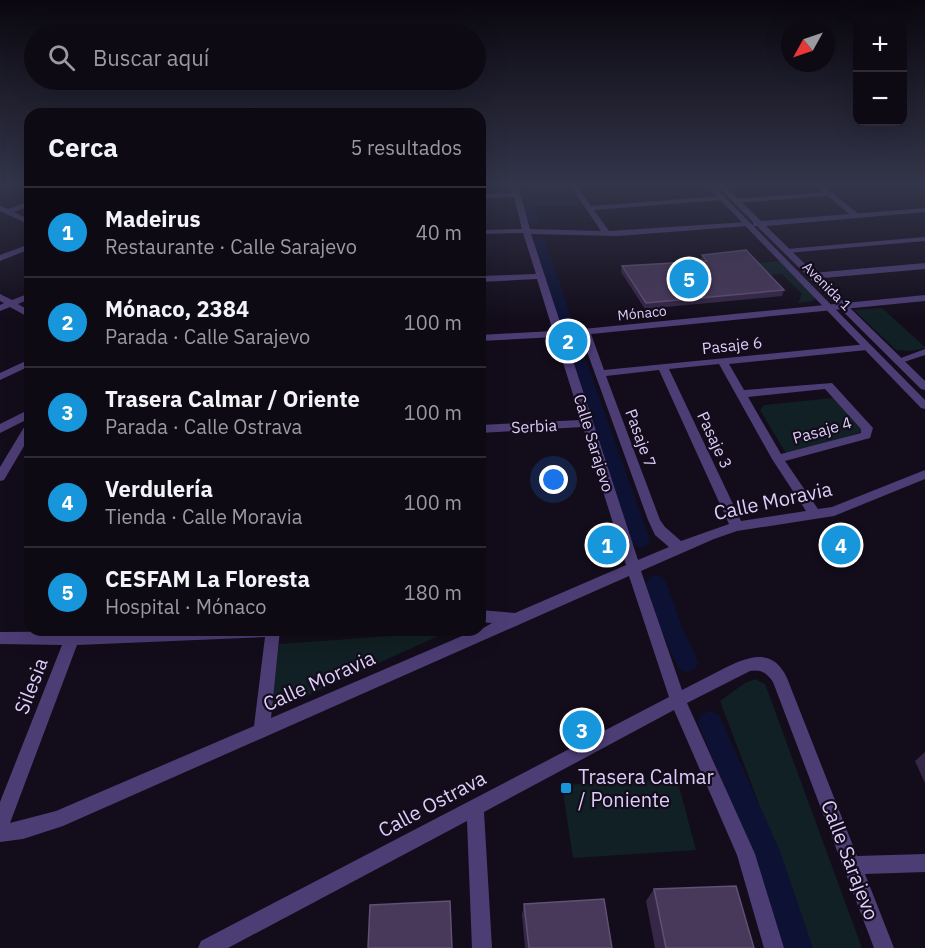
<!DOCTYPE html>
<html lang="es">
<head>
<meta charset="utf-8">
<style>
  :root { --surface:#0e0a14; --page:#17131d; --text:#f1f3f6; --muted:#9b9aa0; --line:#2e2b34; --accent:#1796db }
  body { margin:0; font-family:"IBM Plex Sans",sans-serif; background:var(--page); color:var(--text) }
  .controls { position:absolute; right:18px; top:18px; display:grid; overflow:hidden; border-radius:12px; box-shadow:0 6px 24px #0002 }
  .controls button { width:54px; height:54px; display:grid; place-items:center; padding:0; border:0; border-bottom:2px solid var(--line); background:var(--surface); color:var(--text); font:30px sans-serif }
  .compass { position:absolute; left:781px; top:18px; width:54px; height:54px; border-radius:50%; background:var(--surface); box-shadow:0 6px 24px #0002; rotate:230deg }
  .you { position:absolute; left:554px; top:480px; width:21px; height:21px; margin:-15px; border:4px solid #fff; border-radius:50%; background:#1a73e8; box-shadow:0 0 0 9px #1a73e833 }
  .badge { display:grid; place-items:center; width:39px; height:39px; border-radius:50%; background:var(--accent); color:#fff; font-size:20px; font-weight:700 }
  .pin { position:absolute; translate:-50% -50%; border:3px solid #fff; box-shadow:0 2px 6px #0006 }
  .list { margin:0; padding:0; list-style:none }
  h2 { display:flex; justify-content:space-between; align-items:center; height:78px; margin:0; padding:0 24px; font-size:26px }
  h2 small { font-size:20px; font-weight:400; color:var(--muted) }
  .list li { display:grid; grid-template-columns:39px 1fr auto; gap:18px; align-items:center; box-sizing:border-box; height:90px; padding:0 24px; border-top:2px solid var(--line) }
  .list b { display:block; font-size:22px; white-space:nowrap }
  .list p { margin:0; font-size:20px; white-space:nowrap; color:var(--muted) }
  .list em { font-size:20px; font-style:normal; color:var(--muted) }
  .icon { flex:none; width:33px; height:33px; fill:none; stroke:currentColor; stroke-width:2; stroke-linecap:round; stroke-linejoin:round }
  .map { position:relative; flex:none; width:925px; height:948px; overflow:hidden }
  .search { position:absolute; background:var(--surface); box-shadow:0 6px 24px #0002; left:24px; top:24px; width:462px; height:66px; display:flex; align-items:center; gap:15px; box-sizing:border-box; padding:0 21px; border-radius:33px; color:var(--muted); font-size:22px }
  .panel { position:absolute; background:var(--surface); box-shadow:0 6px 24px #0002; left:24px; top:108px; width:462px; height:528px; border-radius:18px }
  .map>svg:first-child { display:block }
</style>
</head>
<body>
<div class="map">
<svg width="925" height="948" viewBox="0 0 925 948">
  <rect width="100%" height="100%" fill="#130d1b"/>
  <path fill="#112024" d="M520,185H566L579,205L527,206Z
    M780,261L816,297L813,301L798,303L802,294L782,274L769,275L759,263Z
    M882,308L925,347V348L910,351L896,350L854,310Z
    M833,398L863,427L861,432L787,455L760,410L764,405Z
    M447,632L271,712L279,644Z
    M755,679L765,684L862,948H809L778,854L720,701L745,683Z
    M677,779L696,850L573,858L562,785Z"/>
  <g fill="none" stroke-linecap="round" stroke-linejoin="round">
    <path fill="#0d1234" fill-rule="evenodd" d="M517,185H527L539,223L537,225L533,226L527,223Z
      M539,237L545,241L572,320L570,323H560L558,320L533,241Z
      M573,340L580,344L650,540L647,545L640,548L633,545L630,540L566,344Z
      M656,575L663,577L666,583L682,627L698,662L695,669L687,672L679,669L660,627L646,583L649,577Z
      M710,711L719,715L780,851L813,948H783L752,852L698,723L701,715Z"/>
    <path fill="#4d3d75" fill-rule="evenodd" d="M510,185H518L530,229L601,231L570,185H576L591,206L722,196L726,198L722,200L594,210L609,231L747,222L751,224L747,226L618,236L531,234L563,331L925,295V301L591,334L604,370L867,344L872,347L867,350L729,364L744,390L832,383L873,428L870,438L785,461L818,509L832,507L925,470V479L834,516L737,531L714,539L641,571L682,690C695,683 708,677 721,670C745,658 772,645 787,678L857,856L925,854V872L865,874L894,948H874L773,682C767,673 761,669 750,671L687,703L755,854L784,948H764L737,855L674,710L484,812L492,948H472L467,821L228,948H198L201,941L669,697L629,576L63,826L23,839L0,842V802L62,645L0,644V632L280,630L271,718L476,630H480L492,623L480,622V610L515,613L626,565L583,427L480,433V425L581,420L555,337L480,341V335L553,331L537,279L480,282V276L536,274L523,233L480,234V230L522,229L514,197L480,198V194L512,193ZM581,335L648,520L655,535L669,547L638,560L565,336ZM719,364L772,459L806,511L741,521L669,369ZM659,370L729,524L681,541L665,527L660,520L606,376ZM825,389L861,429V433L781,454L748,397ZM265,637L254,726L56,811L10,823L77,645Z
      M814,185H822L860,215L853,217L828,196L736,203L732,201L736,199L823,192Z
      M30,201V206L14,212L30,220V225L0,211V206L8,209Z
      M925,237V241L787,253L783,251L787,249Z
      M30,244V249L0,261V255Z
      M925,263V269L812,279L808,276L812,273Z
      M30,293V299L18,304L30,311V318L10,307L0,311V305L4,303L0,301V294L12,300Z
      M925,349V355L898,364L893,361Z
      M30,359V366L0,380V373Z
      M30,409V418L0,433V424Z
      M30,423V436L4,480L0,481V467L26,424Z"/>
    <path fill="#4d3d75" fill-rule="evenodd" d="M706,185H713L925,400V409L921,408Z
      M716,185H724L761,221L925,208V212L766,226L925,381V390L921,389L757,226H753V222Z"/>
  </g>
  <path fill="#362747" d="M702,255L784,290L782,296L645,309L621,272L622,266L701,261Z
    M925,752V783L915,761Z
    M654,889L754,948H655L646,901Z
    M524,904L612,948H525L522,915Z"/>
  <path fill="#48395b" stroke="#5f5074" stroke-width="1.5" d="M746,250L784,290L646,303L622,266L707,261L702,255Z
    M736,886L754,948H666L654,889Z
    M604,899L612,948H529L524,904Z
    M450,901L452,948H368L370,905Z"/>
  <linearGradient id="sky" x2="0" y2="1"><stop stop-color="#0a070f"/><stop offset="0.58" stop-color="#33354a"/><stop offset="1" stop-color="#33354a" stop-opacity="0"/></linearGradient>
  <rect width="925" height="318" fill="url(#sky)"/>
  <rect fill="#1796db" stroke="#130d1b" stroke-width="2" x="560" y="782" width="12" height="12" rx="3"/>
  <g text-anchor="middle" stroke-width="4.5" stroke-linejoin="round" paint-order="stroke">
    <g font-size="14" fill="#ddcdfa" stroke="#130d1b">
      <text transform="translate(827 286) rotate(45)" y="5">Avenida 1</text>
      <text transform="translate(642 313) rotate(-6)" y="5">Mónaco</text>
    </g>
    <g font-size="16" fill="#ddcdfa" stroke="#130d1b">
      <text transform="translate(732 345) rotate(-6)" y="6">Pasaje 6</text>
      <text transform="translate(534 426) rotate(-3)" y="6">Serbia</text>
      <text transform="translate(822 430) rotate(-16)" y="6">Pasaje 4</text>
      <text transform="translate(641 438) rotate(70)" y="6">Pasaje 7</text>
      <text transform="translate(715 440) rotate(65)" y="6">Pasaje 3</text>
      <text transform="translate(594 443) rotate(73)" y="6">Calle Sarajevo</text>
    </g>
    <g font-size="20" fill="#ddcdfa" stroke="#130d1b">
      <text transform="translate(773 501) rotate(-12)" y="7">Calle Moravia</text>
      <text transform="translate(319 681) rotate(-24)" y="7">Calle Moravia</text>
      <text transform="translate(31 686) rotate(-69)" y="7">Silesia</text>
      <text transform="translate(432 804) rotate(-28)" y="7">Calle Ostrava</text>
      <text transform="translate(850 860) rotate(69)" y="7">Calle Sarajevo</text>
    </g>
    <g font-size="20" fill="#ddcdfa" stroke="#130d1b" text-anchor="start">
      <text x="578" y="784">Trasera Calmar<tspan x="578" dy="23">/ Poniente</tspan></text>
    </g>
  </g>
</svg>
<div class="controls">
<button>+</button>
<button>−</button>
</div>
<svg class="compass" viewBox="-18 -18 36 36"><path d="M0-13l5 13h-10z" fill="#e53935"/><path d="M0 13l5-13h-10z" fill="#9b9aa0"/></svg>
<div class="you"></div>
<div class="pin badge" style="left:607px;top:545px">1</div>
<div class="pin badge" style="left:568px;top:341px">2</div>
<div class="pin badge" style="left:582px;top:730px">3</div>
<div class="pin badge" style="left:841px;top:545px">4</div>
<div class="pin badge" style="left:689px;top:279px">5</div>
<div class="search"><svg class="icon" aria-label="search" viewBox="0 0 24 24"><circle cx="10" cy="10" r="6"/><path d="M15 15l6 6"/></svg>Buscar aquí</div>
<section class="panel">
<h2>Cerca<small>5 resultados</small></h2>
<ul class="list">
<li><span class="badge">1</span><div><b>Madeirus</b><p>Restaurante · Calle Sarajevo</p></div><em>40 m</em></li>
<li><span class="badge">2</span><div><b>Mónaco, 2384</b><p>Parada · Calle Sarajevo</p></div><em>100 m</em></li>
<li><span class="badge">3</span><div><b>Trasera Calmar / Oriente</b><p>Parada · Calle Ostrava</p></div><em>100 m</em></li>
<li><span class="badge">4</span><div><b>Verdulería</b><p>Tienda · Calle Moravia</p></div><em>100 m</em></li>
<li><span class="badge">5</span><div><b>CESFAM La Floresta</b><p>Hospital · Mónaco</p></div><em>180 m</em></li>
</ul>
</section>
</div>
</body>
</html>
